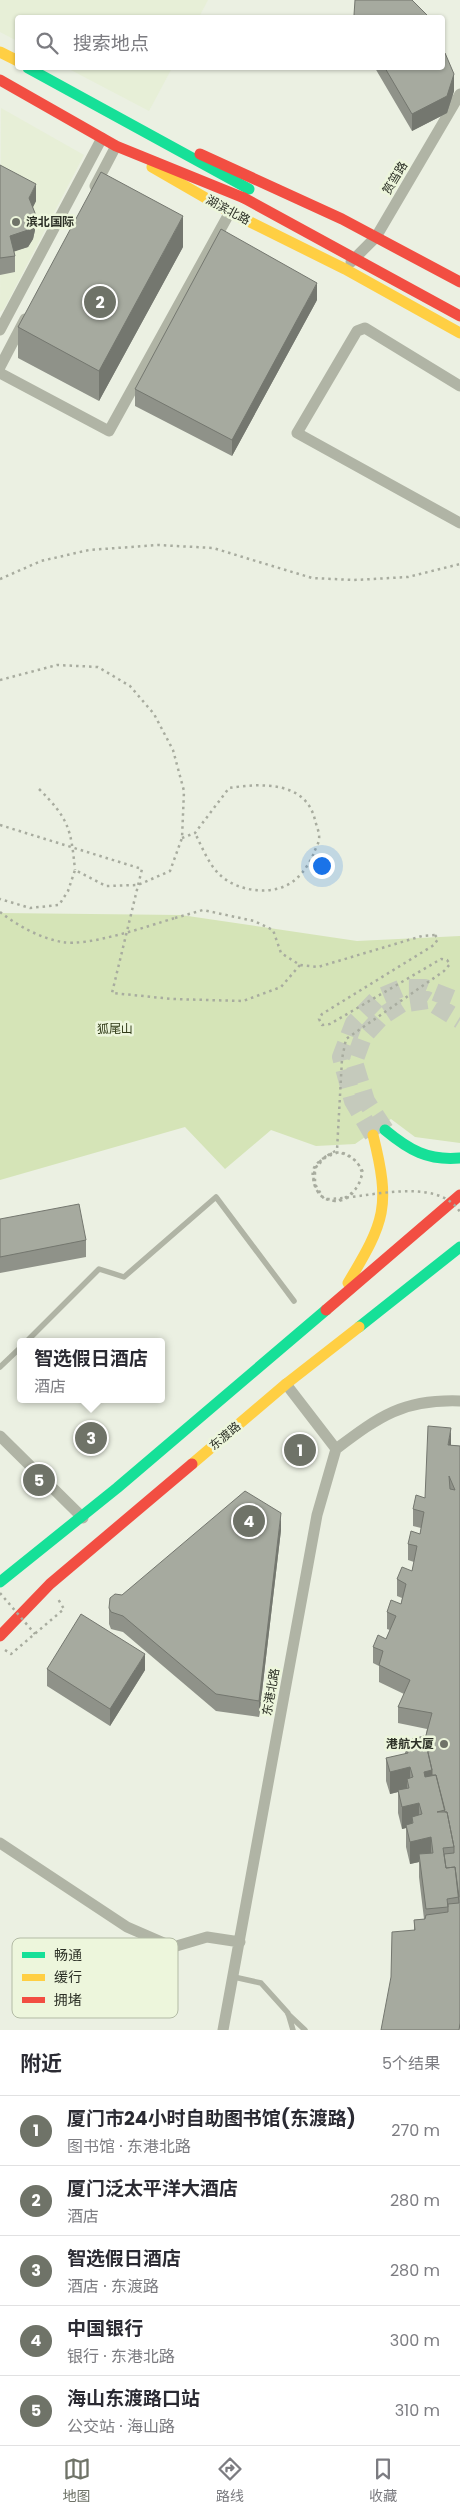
<!DOCTYPE html>
<html lang="zh">
<head>
<meta charset="utf-8">
<style>
  :root { --surface:#fff; --page:#f7f7f7; --text:#2b2b33; --muted:#7c7c81; --line:#e1e1e2; --accent:#6f7368 }
  body { margin:0; font-family:Poppins,"Noto Sans SC",sans-serif; background:var(--page); color:var(--text) }
  .you { position:absolute; left:321px; top:865px; width:18px; height:18px; margin:-12px; border:4px solid #fff; border-radius:50%; background:#1a73e8; box-shadow:0 0 0 8px #1a73e833 }
  .badge { display:grid; place-items:center; width:32px; height:32px; border-radius:50%; background:var(--accent); color:#fff; font-size:16px; font-weight:700 }
  .pin { position:absolute; translate:-50% -50%; border:2px solid #fff; box-shadow:0 1px 5px #0006 }
  .popup { position:absolute; left:17px; top:1338px; width:148px; height:65px; box-sizing:border-box; display:grid; place-content:center; border-radius:5px; background:var(--surface); filter:drop-shadow(0 1px 4px #0005); font-size:16px; white-space:nowrap; color:var(--muted) }
  .popup b { font-size:19px; color:var(--text) }
  .popup::after { content:''; position:absolute; left:50%; top:100%; margin-left:-10px; border:10px solid transparent; border-top-color:var(--surface) }
  .list { margin:0; padding:0; list-style:none }
  h2 { display:flex; justify-content:space-between; align-items:center; height:65px; margin:0; padding:0 20px; font-size:21px }
  h2 small { font-size:16px; font-weight:400; color:var(--muted) }
  .list li { display:grid; grid-template-columns:32px 1fr auto; gap:15px; align-items:center; box-sizing:border-box; height:70px; padding:0 20px; border-top:1px solid var(--line) }
  .list b { display:block; font-size:19px; white-space:nowrap }
  .list p { margin:0; font-size:16px; white-space:nowrap; color:var(--muted) }
  .list em { font-size:16px; font-style:normal; color:var(--muted) }
  .icon { flex:none; width:28px; height:28px; fill:none; stroke:currentColor; stroke-width:2; stroke-linecap:round; stroke-linejoin:round }
  .map { position:relative; flex:none; width:460px; height:2030px; overflow:hidden }
  .search { position:absolute; background:var(--surface); box-shadow:0 1px 4px #0004; left:15px; right:15px; top:15px; height:55px; display:flex; align-items:center; gap:12px; box-sizing:border-box; padding:0 18px; border-radius:5px; color:var(--muted); font-size:19px }
  .sheet { height:415px; background:var(--surface) }
  nav { display:flex; justify-content:space-around; align-items:center; box-sizing:border-box; height:70px; border-top:1px solid var(--line); background:var(--surface); font-size:14px; color:var(--muted) }
  nav a { display:grid; justify-items:center; gap:2px }
  nav .on { color:var(--accent) }
  .map>svg:first-child { display:block }
</style>
</head>
<body>
<div class="map">
<svg width="460" height="2030" viewBox="0 0 460 2030">
  <rect width="100%" height="100%" fill="#ebf0e2"/>
  <path fill="#e7efd7" d="M0,0H208L199,17L18,18L17,41L0,32Z
    M67,68H172L149,111Z
    M1,108L84,155L4,309L0,312Z"/>
  <path fill="#d5e4b7" d="M0,913L181,915L357,941L460,936V1143L415,1137L391,1119L355,1144L316,1146L271,1130L225,1169L185,1127L0,1180Z"/>
  <g fill="none" stroke-linecap="round" stroke-linejoin="round">
    <path stroke="#c5cabc" stroke-width="18" stroke-dasharray="18 9" stroke-linecap="butt" d="M385,1130L366,1101L354,1062L363,1037L381,1017L401,1004L427,1000L460,1020
      M373,1135L353,1101L341,1057L354,1023L378,998L402,988H425L460,1002"/>
    <path stroke="#a8ac9f" stroke-width="2.5" stroke-dasharray="2.5 4" stroke-linecap="butt" d="M0,579L41,561L89,550L158,545L213,548L312,578L354,580L408,577L460,564
      M0,680L57,665L98,667L130,686L154,714L173,750L184,791L182,838L170,871L138,885L106,886L75,870L68,891L59,905L30,908L0,899
      M39,789C69,819 71,829 75,870
      M0,825L142,869L112,993L173,999L243,1001L281,987L300,965
      M182,838L195,833L229,788C261,783 306,781 315,820C316,825 320,833 319,839C319,843 315,849 314,853C310,862 304,872 297,878C278,897 239,893 220,875C209,865 202,847 195,833
      M175,918L203,910L254,921L273,930L281,953L300,965L318,967L422,936L435,935
      M5,1650L11,1654L64,1609L58,1599"/>
    <path stroke="#b0b4a5" stroke-width="5.5" d="M26,1342L99,1269L124,1277L216,1197L294,1301
      M0,1367L21,1347
      M234,1977L261,1983L288,2013L293,2030
      M288,2014L305,2030"/>
    <path stroke="#b0b4a5" stroke-width="11" d="M95,186L116,146
      M351,262L376,237L460,94
      M0,330L102,138
      M0,367L25,319
      M0,373L109,431L230,212
      M460,386L365,328L357,331L297,433L460,523
      M0,1436L83,1518
      M336,1449C380,1416 403,1399 460,1401
      M0,1843L127,1927L173,1947L207,1937L240,1942
      M223,2030L317,1515L336,1449L286,1384"/>
    <path stroke="#16e098" stroke-width="11" d="M28,68L249,189
      M385,1130C409,1150 428,1161 460,1158
      M359,1327L460,1247
      M0,1582L117,1488L326,1310"/>
    <path stroke="#ffcf43" stroke-width="11" d="M0,52L18,61
      M152,167L230,212L345,269L460,333
      M348,1283C385,1221 391,1207 373,1135
      M192,1464L286,1384L359,1327"/>
    <path stroke="#f24e42" stroke-width="11" d="M0,80L116,146L244,198
      M200,154L342,219L460,282
      M326,1310L460,1195
      M0,1636L50,1584L192,1464"/>
    <path stroke="#a8ac9f" stroke-width="2.5" stroke-dasharray="2.5 4" stroke-linecap="butt" d="M0,912C18,926 40,938 62,942C88,947 148,926 175,918
      M435,935L438,939L434,945L322,1014L319,1019L322,1025L330,1024L441,959L447,960L450,964L444,971L346,1039L342,1059L337,1150C314,1163 305,1168 320,1196C324,1197 331,1201 336,1201C352,1201 359,1185 363,1172C341,1129 300,1167 318,1192C336,1217 373,1182 358,1164C353,1157 346,1155 339,1152L326,1157L315,1168V1184L324,1199C362,1200 436,1174 460,1212
      M0,1593L35,1634"/>
    <path stroke="#f24e42" stroke-width="11" d="M244,198L460,316"/>
  </g>
  <path fill="#8f9289" d="M375,68H442L454,91L447,113L412,131Z
    M0,165L36,201L33,207L35,230L33,239L28,247L14,251L15,256V272L0,275Z
    M183,247L99,401L18,358V327Z
    M317,300L232,456L135,406V389Z
    M0,1219L86,1240V1257L0,1273Z
    M451,1445L460,1446V2030L414,1930V1920L424,1919L419,1877V1862L410,1864L406,1847V1828L402,1829L398,1813V1792L390,1794L386,1781V1758L405,1754V1741L425,1739L427,1729L398,1723V1707L404,1694L379,1682V1666L373,1663V1647L386,1639L390,1630L387,1629V1612L401,1604L402,1598L397,1596V1579L412,1571L414,1562L408,1560V1544L420,1534L421,1528L413,1526V1509L425,1498Z
    M281,1530L259,1717L216,1711L123,1632L111,1629L109,1624V1608L122,1595Z
    M47,1669L145,1670L110,1726L47,1686Z"/>
  <path fill="#74776f" d="M454,74V91L447,113L412,131V114Z
    M36,184V201L29,215V198Z
    M35,213V230L33,239L28,247L10,253V236Z
    M183,216V247L99,401V371Z
    M317,283V300L232,456V440Z
    M451,1428V1445H448Z
    M281,1513V1530L259,1717V1701Z
    M145,1654V1670L110,1726V1709Z
    M410,1767V1789L407,1779V1790H398V1792L390,1794V1772Z
    M432,1770V1781L425,1783L424,1772Z
    M419,1803V1825L413,1823L412,1817V1827L406,1825V1828L402,1829V1807Z
    M431,1837V1859L419,1854V1862L410,1864V1842Z"/>
  <path fill="#a6aa9f" stroke="#74776f" fill-rule="evenodd" d="M355,0H412L428,16V18H356L354,15Z
    M442,52L445,53L454,74L447,96L412,114L385,68H442Z
    M0,165L36,184L29,198L35,213L33,222L28,230L10,236L15,256L0,258Z
    M101,172L183,216L99,371L18,327Z
    M221,229L317,283L232,440L135,389Z
    M79,1204L86,1240L0,1257V1219Z
    M428,1426L451,1428L448,1445L460,1446V2023L459,2030H381L391,1977L392,1932L415,1930L414,1920L425,1919L426,1915L448,1912V1904L459,1903L455,1867L446,1868L444,1854L454,1853V1847L447,1812H445L436,1775H432V1770L425,1739L432,1713L398,1707L410,1680L379,1665L383,1651L373,1647L378,1635L386,1639L396,1616L387,1612L391,1600L401,1604L406,1584L397,1579L402,1567L412,1571L417,1546L408,1544L411,1531L420,1534L424,1512L413,1509L416,1495L425,1498ZM449,1476L455,1490L450,1489Z
    M245,1491L281,1513L259,1701L216,1694L123,1616L111,1612L109,1608L110,1598L115,1594L122,1595Z
    M81,1614L145,1654L110,1709L47,1669Z
    M424,1736L432,1770L424,1772L425,1777L436,1775L445,1810L437,1812H447L454,1847L443,1848L446,1868L455,1867L459,1897L447,1899L448,1907L426,1909L419,1854L433,1853L431,1837L410,1842L406,1825L413,1823L412,1817L422,1814L419,1803L402,1807L398,1790L409,1788L407,1779L413,1777L410,1767L390,1772L386,1758L408,1753L405,1741Z"/>
  <g fill="#6f7368" stroke="#edf6dc" stroke-width="2">
    <circle cx="16" cy="222" r="5"/>
    <circle cx="444" cy="1744" r="5"/>
  </g>
  <g text-anchor="middle" stroke-width="5" stroke-linejoin="round" paint-order="stroke">
    <g font-size="12" fill="#2c3026" stroke="#edf6dc">
      <text transform="translate(395 178) rotate(-59)" y="4">筼筜路</text>
      <text transform="translate(228 210) rotate(28)" y="4">湖滨北路</text>
      <text transform="translate(225 1436) rotate(-40)" y="4">东渡路</text>
      <text transform="translate(271 1692) rotate(-80)" y="4">东港北路</text>
    </g>
    <g font-size="12" font-weight="bold" fill="#2c3026" stroke="#edf6dc" text-anchor="start">
      <text x="26" y="226">滨北国际</text>
      <text x="434" y="1748" text-anchor="end">港航大厦</text>
    </g>
    <g font-size="12" fill="#2e3815" stroke="#edf6dc">
      <text x="115" y="1033">狐尾山</text>
    </g>
  </g>
  <rect x="12" y="1938" width="166" height="80" rx="8" fill="#edf6dc" stroke="#b3bba5" stroke-width="1"/>
  <rect x="22" y="1952" width="23" height="6" fill="#16e098"/>
  <rect x="22" y="1974" width="23" height="7" fill="#ffcf43"/>
  <rect x="22" y="1997" width="23" height="6" fill="#f24e42"/>
  <g font-size="14" fill="#2c3026">
    <text x="54" y="1960">畅通</text>
    <text x="54" y="1982">缓行</text>
    <text x="54" y="2005">拥堵</text>
  </g>
</svg>
<div class="you"></div>
<div class="pin badge" style="left:300px;top:1450px">1</div>
<div class="pin badge" style="left:100px;top:302px">2</div>
<div class="pin badge" style="left:91px;top:1438px">3</div>
<div class="popup"><b>智选假日酒店</b>酒店</div>
<div class="pin badge" style="left:249px;top:1521px">4</div>
<div class="pin badge" style="left:39px;top:1480px">5</div>
<div class="search"><svg class="icon" aria-label="search" viewBox="0 0 24 24"><circle cx="10" cy="10" r="6"/><path d="M15 15l6 6"/></svg>搜索地点</div>
</div>
<section class="sheet">
<h2>附近<small>5个结果</small></h2>
<ul class="list">
<li><span class="badge">1</span><div><b>厦门市24小时自助图书馆(东渡路)</b><p>图书馆 · 东港北路</p></div><em>270 m</em></li>
<li><span class="badge">2</span><div><b>厦门泛太平洋大酒店</b><p>酒店</p></div><em>280 m</em></li>
<li><span class="badge">3</span><div><b>智选假日酒店</b><p>酒店 · 东渡路</p></div><em>280 m</em></li>
<li><span class="badge">4</span><div><b>中国银行</b><p>银行 · 东港北路</p></div><em>300 m</em></li>
<li><span class="badge">5</span><div><b>海山东渡路口站</b><p>公交站 · 海山路</p></div><em>310 m</em></li>
</ul>
</section>
<nav>
<a class="on"><svg class="icon" aria-label="map" viewBox="0 0 24 24"><path d="M3 6l6-2 6 2 6-2v14l-6 2-6-2-6 2zM9 4v14M15 6v14"/></svg>地图</a>
<a><svg class="icon" aria-label="directions" viewBox="0 0 24 24"><path d="M12 3l9 9-9 9-9-9zM9 14v-3h6M13 9l2 2-2 2"/></svg>路线</a>
<a><svg class="icon" aria-label="saved" viewBox="0 0 24 24"><path d="M7 4h10v16l-5-4-5 4z"/></svg>收藏</a>
</nav>
</body>
</html>
